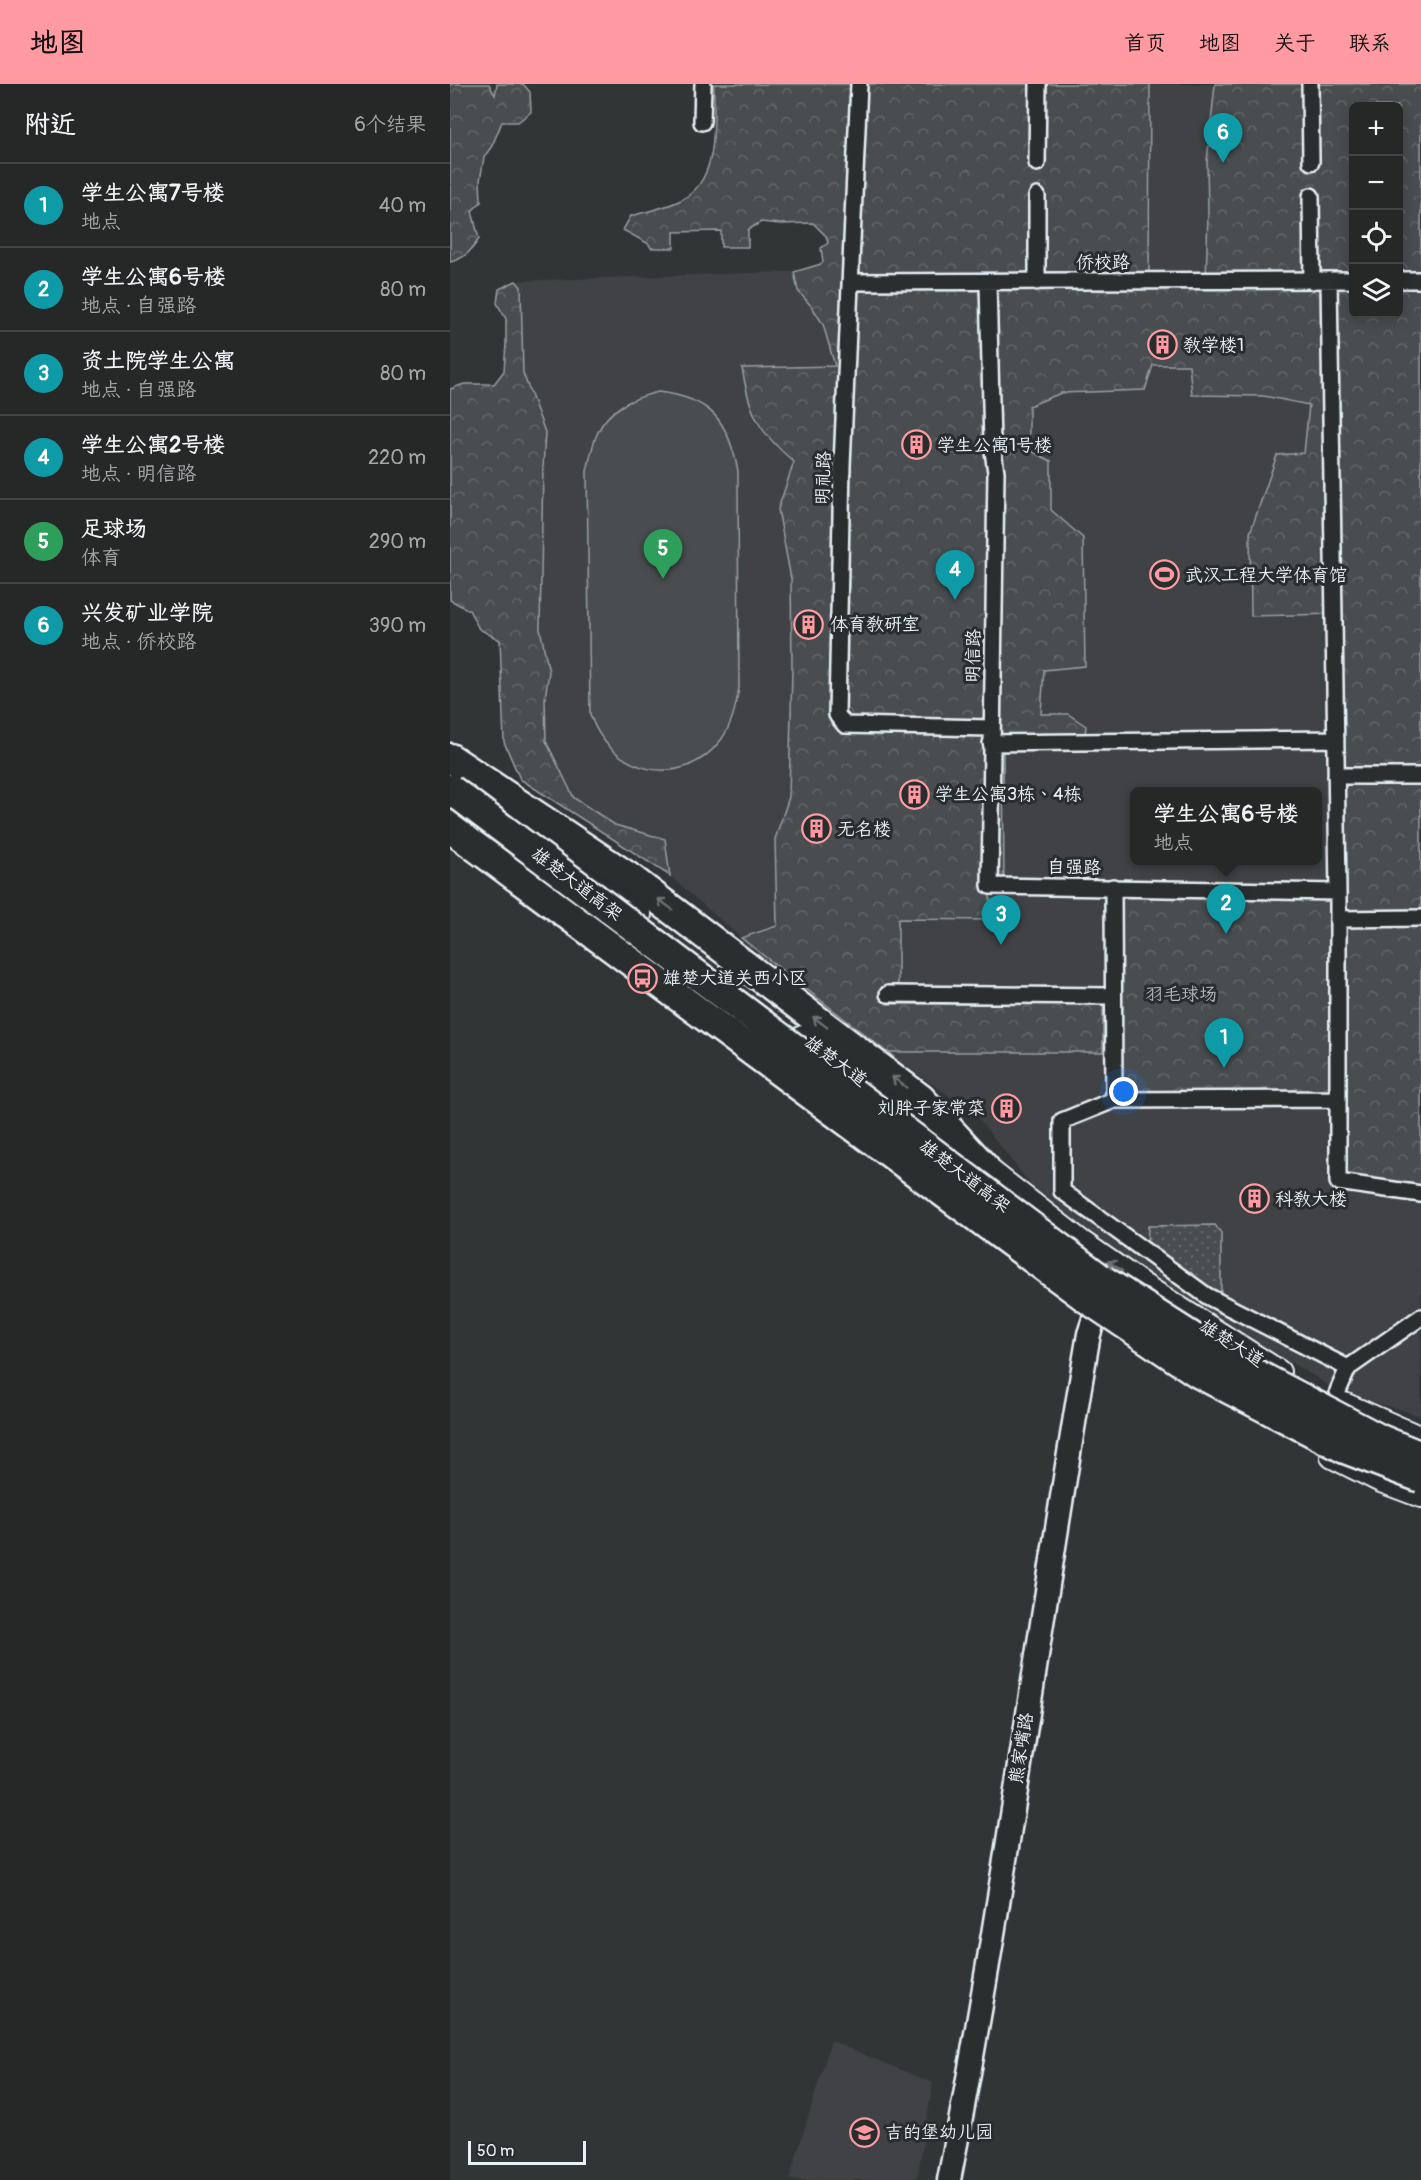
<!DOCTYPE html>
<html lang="zh">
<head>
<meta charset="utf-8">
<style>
  :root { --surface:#262828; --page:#323434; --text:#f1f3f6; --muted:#a4a6a8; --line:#424445; --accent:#ff9aa2 }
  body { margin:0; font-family:Pangolin,"LXGW WenKai TC",sans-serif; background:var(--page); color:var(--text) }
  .controls { position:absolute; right:18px; top:18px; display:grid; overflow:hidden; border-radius:9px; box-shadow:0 3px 15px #0003 }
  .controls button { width:54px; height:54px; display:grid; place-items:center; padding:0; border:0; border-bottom:2px solid var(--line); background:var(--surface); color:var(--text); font:30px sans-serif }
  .scale { position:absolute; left:18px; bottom:15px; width:118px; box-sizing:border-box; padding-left:6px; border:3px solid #e8f1f8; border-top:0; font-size:16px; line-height:21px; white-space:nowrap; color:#e8f1f8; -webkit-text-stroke:4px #2a2d2e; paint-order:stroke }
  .you { position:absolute; left:674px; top:1008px; width:21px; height:21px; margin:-15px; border:4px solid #fff; border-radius:50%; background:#1a73e8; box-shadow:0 0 0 9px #1a73e833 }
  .badge { display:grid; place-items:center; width:39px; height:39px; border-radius:50%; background:var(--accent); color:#fff; font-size:20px; font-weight:700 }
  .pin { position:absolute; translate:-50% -50px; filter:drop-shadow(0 2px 3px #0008) }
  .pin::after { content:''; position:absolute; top:32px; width:21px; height:18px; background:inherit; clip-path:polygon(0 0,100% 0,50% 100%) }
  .popup { position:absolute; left:680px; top:703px; width:192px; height:78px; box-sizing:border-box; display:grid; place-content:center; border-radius:9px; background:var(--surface); filter:drop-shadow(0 2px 4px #0005); font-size:20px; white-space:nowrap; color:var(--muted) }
  .popup b { font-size:22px; color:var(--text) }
  .popup::after { content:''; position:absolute; left:50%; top:100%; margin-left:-12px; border:12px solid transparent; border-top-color:var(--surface) }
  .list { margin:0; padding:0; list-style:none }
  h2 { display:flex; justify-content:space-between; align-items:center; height:78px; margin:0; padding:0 24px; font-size:26px }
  h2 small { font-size:20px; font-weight:400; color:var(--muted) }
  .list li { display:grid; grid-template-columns:39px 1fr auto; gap:18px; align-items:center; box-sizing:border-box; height:84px; padding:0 24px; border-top:2px solid var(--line) }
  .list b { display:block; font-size:22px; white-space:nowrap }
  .list p { margin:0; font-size:20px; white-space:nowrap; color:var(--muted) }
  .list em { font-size:20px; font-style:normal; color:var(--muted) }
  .icon { flex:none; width:33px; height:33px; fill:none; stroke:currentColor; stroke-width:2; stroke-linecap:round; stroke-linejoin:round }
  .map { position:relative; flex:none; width:971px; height:2096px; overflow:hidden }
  header { display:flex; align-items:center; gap:36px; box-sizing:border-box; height:84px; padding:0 30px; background:var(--accent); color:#111 }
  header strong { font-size:28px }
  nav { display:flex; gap:33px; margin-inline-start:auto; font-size:21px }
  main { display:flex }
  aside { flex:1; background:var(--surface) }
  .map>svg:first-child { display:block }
</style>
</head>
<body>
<header>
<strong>地图</strong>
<nav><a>首页</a><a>地图</a><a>关于</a><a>联系</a></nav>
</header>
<main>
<aside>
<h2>附近<small>6个结果</small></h2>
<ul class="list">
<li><span class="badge" style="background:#0f9aa8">1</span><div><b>学生公寓7号楼</b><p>地点</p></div><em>40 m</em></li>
<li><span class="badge" style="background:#0f9aa8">2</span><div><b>学生公寓6号楼</b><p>地点 · 自强路</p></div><em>80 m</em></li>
<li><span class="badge" style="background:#0f9aa8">3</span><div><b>资土院学生公寓</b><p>地点 · 自强路</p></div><em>80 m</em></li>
<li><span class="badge" style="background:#0f9aa8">4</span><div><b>学生公寓2号楼</b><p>地点 · 明信路</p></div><em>220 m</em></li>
<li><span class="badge" style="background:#2e9e5b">5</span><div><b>足球场</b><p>体育</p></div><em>290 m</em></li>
<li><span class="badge" style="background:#0f9aa8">6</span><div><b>兴发矿业学院</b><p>地点 · 侨校路</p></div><em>390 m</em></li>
</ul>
</aside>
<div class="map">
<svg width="971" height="2096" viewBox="0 0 971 2096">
  <defs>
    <pattern id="grass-dots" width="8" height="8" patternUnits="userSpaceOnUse" patternTransform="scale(1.5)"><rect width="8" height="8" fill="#494d4f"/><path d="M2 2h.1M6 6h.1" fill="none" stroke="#636769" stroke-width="1.8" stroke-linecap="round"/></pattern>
    <pattern id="forest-crowns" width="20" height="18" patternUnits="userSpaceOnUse" patternTransform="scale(1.5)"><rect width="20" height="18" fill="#494d4f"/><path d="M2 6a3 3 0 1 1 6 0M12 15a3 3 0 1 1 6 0" fill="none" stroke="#636769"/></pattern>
  </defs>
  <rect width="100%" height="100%" fill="#323536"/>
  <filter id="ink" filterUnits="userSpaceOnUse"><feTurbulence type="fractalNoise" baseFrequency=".0167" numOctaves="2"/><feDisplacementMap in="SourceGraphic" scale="12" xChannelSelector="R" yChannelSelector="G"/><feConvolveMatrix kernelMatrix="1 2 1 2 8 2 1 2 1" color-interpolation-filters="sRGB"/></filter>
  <g filter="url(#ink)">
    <path fill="#3f4244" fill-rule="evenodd" d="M401,0H971V1332L888,1307L681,1182L596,1120L524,1029L447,976L291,854L220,792L70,695L66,197L390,186ZM904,22H948V230H904ZM684,708H868V776H684Z
      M381,1957L483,1999L467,2096H339Z"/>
    <path fill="url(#grass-dots)" stroke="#989fa4" stroke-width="1.5" d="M765,1141L771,1149V1212L697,1162L698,1142Z"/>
    <path fill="url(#forest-crowns)" stroke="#989fa4" stroke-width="1.5" fill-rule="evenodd" d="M0,0H39L45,11L47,0H73L80,8L81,28L68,38H52L42,62L34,73L30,97L31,118L22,127L29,155C21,167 14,175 0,178Z
      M264,0H700L699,197H756L758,129L757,78L765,0H971V1110L888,1098V1015L664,1016L663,803L888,808L883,530L801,532L800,449L827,371L854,369L859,321L814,312L742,311L739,281H703L695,306L611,309L579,322V366L601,377V426L633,454L635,582L594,586L591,630H618L636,642L634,658L553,659L554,802H540V836L448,835V899L438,910L437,920H653V968H438L447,976L291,854L327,842L325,755L339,713L342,585L341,495L328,425L344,378C308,347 300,331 292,284L385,282L373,240L362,223L348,207L344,188L371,180L373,178L371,164L378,159L376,152L363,139L330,140L311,138L298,146V163H271V147L224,148V164H201L199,160L173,146L181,132C197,127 216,124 231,116C271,96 263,37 264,0ZM904,22H948V230H904Z
      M66,197L71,203L73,289L95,348L93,385L90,545L99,588L95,614L96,657L124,714L165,741L215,755L220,792L70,695L54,658L50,556L29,545L19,526L0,516V305L14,300H44L54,287L56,260V235L47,219L49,205Z"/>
    <path fill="#494d4f" stroke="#989fa4" stroke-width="1.5" d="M208,308C261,314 278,336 288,387L289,604C286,622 282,641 271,656C232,708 159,689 140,630L137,387C140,375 142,361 147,350C158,324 183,314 208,308Z"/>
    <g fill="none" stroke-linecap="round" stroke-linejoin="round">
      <path stroke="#4d5153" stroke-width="15" stroke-dasharray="15 8" stroke-linecap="butt" d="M861,78V112
        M587,79V112"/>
      <defs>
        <path id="street" d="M409,0L392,381L387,631L395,641L541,644
          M860,0L861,78
          M252,38L253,0
          M587,79L588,0
          M587,112V198
          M861,112L862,197
          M879,196L888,808V1098L971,1110
          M948,196H971
          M402,198L904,196
          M538,199L542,360L546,388L540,802L888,808
          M541,659L886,655
          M886,692H971
          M663,803L664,1016L888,1015
          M888,835L971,834
          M438,910L663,912
          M664,1016L612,1037V1107L757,1212L898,1284
          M888,1307L898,1284L971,1233"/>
        <path id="secondary" d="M499,2096C554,1815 590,1531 639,1250L645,1232"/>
        <path id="primary" d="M61,734L189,831
          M353,954L535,1084L630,1158L693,1202L828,1288
          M894,1321L971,1355
          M883,1372L931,1396L971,1411"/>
        <path id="highway" d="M0,674L180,794L471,1015L535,1084"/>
      </defs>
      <use href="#street" stroke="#e8f1f8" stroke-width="20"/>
      <use href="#secondary" stroke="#e8f1f8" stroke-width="27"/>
      <use href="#primary" stroke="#e8f1f8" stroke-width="28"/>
      <use href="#highway" stroke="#e8f1f8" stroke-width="33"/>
      <use href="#street" stroke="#2a2d2e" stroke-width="15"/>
      <use href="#secondary" stroke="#2a2d2e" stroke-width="22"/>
      <use href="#primary" stroke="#2a2d2e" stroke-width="24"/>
      <use href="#highway" stroke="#2a2d2e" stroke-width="28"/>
      <defs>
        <path id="highway-bridge" d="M0,705L650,1194L772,1272L930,1355L971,1372
          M0,744L636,1214L748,1289L895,1365L971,1394"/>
      </defs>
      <use href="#highway-bridge" stroke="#e8f1f8" stroke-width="33" stroke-linecap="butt"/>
      <use href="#highway-bridge" stroke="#2a2d2e" stroke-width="28"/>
    </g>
    <defs><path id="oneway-shaft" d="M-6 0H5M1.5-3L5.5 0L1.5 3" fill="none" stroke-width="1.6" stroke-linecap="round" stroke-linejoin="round" transform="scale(1.5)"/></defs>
    <g stroke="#6c7275">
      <use href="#oneway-shaft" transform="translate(215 820) rotate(-143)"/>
      <use href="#oneway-shaft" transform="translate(370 938) rotate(-143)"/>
      <use href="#oneway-shaft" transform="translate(449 998) rotate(-143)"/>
      <use href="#oneway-shaft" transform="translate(665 1182) rotate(-145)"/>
    </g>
  </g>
  <defs>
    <symbol id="building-ring" viewBox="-11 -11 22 22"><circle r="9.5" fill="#2a2d2e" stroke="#ff9aa2" stroke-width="1.5"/><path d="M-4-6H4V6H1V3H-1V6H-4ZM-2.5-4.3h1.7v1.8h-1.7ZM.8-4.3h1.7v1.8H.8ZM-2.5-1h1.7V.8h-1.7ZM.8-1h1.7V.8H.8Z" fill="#ff9aa2"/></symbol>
    <symbol id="stadium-ring" viewBox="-11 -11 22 22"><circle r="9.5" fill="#2a2d2e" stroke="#ff9aa2" stroke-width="1.5"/><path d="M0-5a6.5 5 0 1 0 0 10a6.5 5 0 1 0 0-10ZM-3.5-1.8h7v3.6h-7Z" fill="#ff9aa2"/></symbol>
    <symbol id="bus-ring" viewBox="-11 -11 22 22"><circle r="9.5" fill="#2a2d2e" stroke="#ff9aa2" stroke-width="1.5"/><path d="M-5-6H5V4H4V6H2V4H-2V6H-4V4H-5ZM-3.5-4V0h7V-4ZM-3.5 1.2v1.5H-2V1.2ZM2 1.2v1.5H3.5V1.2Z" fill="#ff9aa2"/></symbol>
    <symbol id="school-ring" viewBox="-11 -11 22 22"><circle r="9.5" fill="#2a2d2e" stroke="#ff9aa2" stroke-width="1.5"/><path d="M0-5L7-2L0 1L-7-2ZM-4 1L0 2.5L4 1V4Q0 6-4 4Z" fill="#ff9aa2"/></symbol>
  </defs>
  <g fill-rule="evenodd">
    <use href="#building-ring" x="696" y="244" width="33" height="33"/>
    <use href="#building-ring" x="450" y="344" width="33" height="33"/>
    <use href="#stadium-ring" x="698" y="474" width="33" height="33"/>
    <use href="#building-ring" x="342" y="524" width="33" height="33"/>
    <use href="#building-ring" x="448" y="694" width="33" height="33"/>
    <use href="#building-ring" x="350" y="728" width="33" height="33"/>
    <use href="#bus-ring" x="176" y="878" width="33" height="33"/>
    <use href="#building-ring" x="540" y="1008" width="33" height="33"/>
    <use href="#building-ring" x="788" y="1098" width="33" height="33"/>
    <use href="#school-ring" x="398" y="2032" width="33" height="33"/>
  </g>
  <g text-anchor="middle" stroke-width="6" stroke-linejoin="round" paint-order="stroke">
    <g font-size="18" fill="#e8f1f8" stroke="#2a2d2e">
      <text x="653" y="184">侨校路</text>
      <text transform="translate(373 394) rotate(-88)" y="6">明礼路</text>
      <text transform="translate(523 572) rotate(-89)" y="6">明信路</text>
      <text transform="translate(624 783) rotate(1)" y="6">自强路</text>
      <text transform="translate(127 800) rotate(37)" y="6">雄楚大道高架</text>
      <text transform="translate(386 977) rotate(36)" y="6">雄楚大道</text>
      <text transform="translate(515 1092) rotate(37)" y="6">雄楚大道高架</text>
      <text transform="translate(782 1259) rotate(32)" y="6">雄楚大道</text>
      <text transform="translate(571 1664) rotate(-81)" y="6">熊家嘴路</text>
    </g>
    <g font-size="18" fill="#e8f1f8" stroke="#2a2d2e" text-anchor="start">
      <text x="733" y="267">教学楼1</text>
      <text x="487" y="367">学生公寓1号楼</text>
      <text x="735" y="497">武汉工程大学体育馆</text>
      <text x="380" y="546">体育教研室</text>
      <text x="485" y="716">学生公寓3栋、4栋</text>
      <text x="387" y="751">无名楼</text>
      <text x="213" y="900">雄楚大道关西小区</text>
      <text x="535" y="1030" text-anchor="end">刘胖子家常菜</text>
      <text x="825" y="1121">科教大楼</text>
      <text x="435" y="2054">吉的堡幼儿园</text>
    </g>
    <g font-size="18" fill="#b0b8bd" stroke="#2a2d2e">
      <text x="731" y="916">羽毛球场</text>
    </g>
  </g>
</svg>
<div class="controls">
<button>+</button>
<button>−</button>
<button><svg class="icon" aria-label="locate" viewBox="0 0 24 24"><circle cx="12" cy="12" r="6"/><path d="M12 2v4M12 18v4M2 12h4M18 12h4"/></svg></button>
<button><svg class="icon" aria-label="layers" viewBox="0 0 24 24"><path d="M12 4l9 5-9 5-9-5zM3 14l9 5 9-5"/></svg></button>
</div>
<div class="scale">50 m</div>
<div class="you"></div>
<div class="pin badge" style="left:774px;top:984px;background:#0f9aa8">1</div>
<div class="pin badge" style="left:776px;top:850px;background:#0f9aa8">2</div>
<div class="popup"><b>学生公寓6号楼</b>地点</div>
<div class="pin badge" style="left:551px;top:861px;background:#0f9aa8">3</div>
<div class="pin badge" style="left:505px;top:516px;background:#0f9aa8">4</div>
<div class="pin badge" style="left:213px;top:495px;background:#2e9e5b">5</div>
<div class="pin badge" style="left:773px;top:79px;background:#0f9aa8">6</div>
</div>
</main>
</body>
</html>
